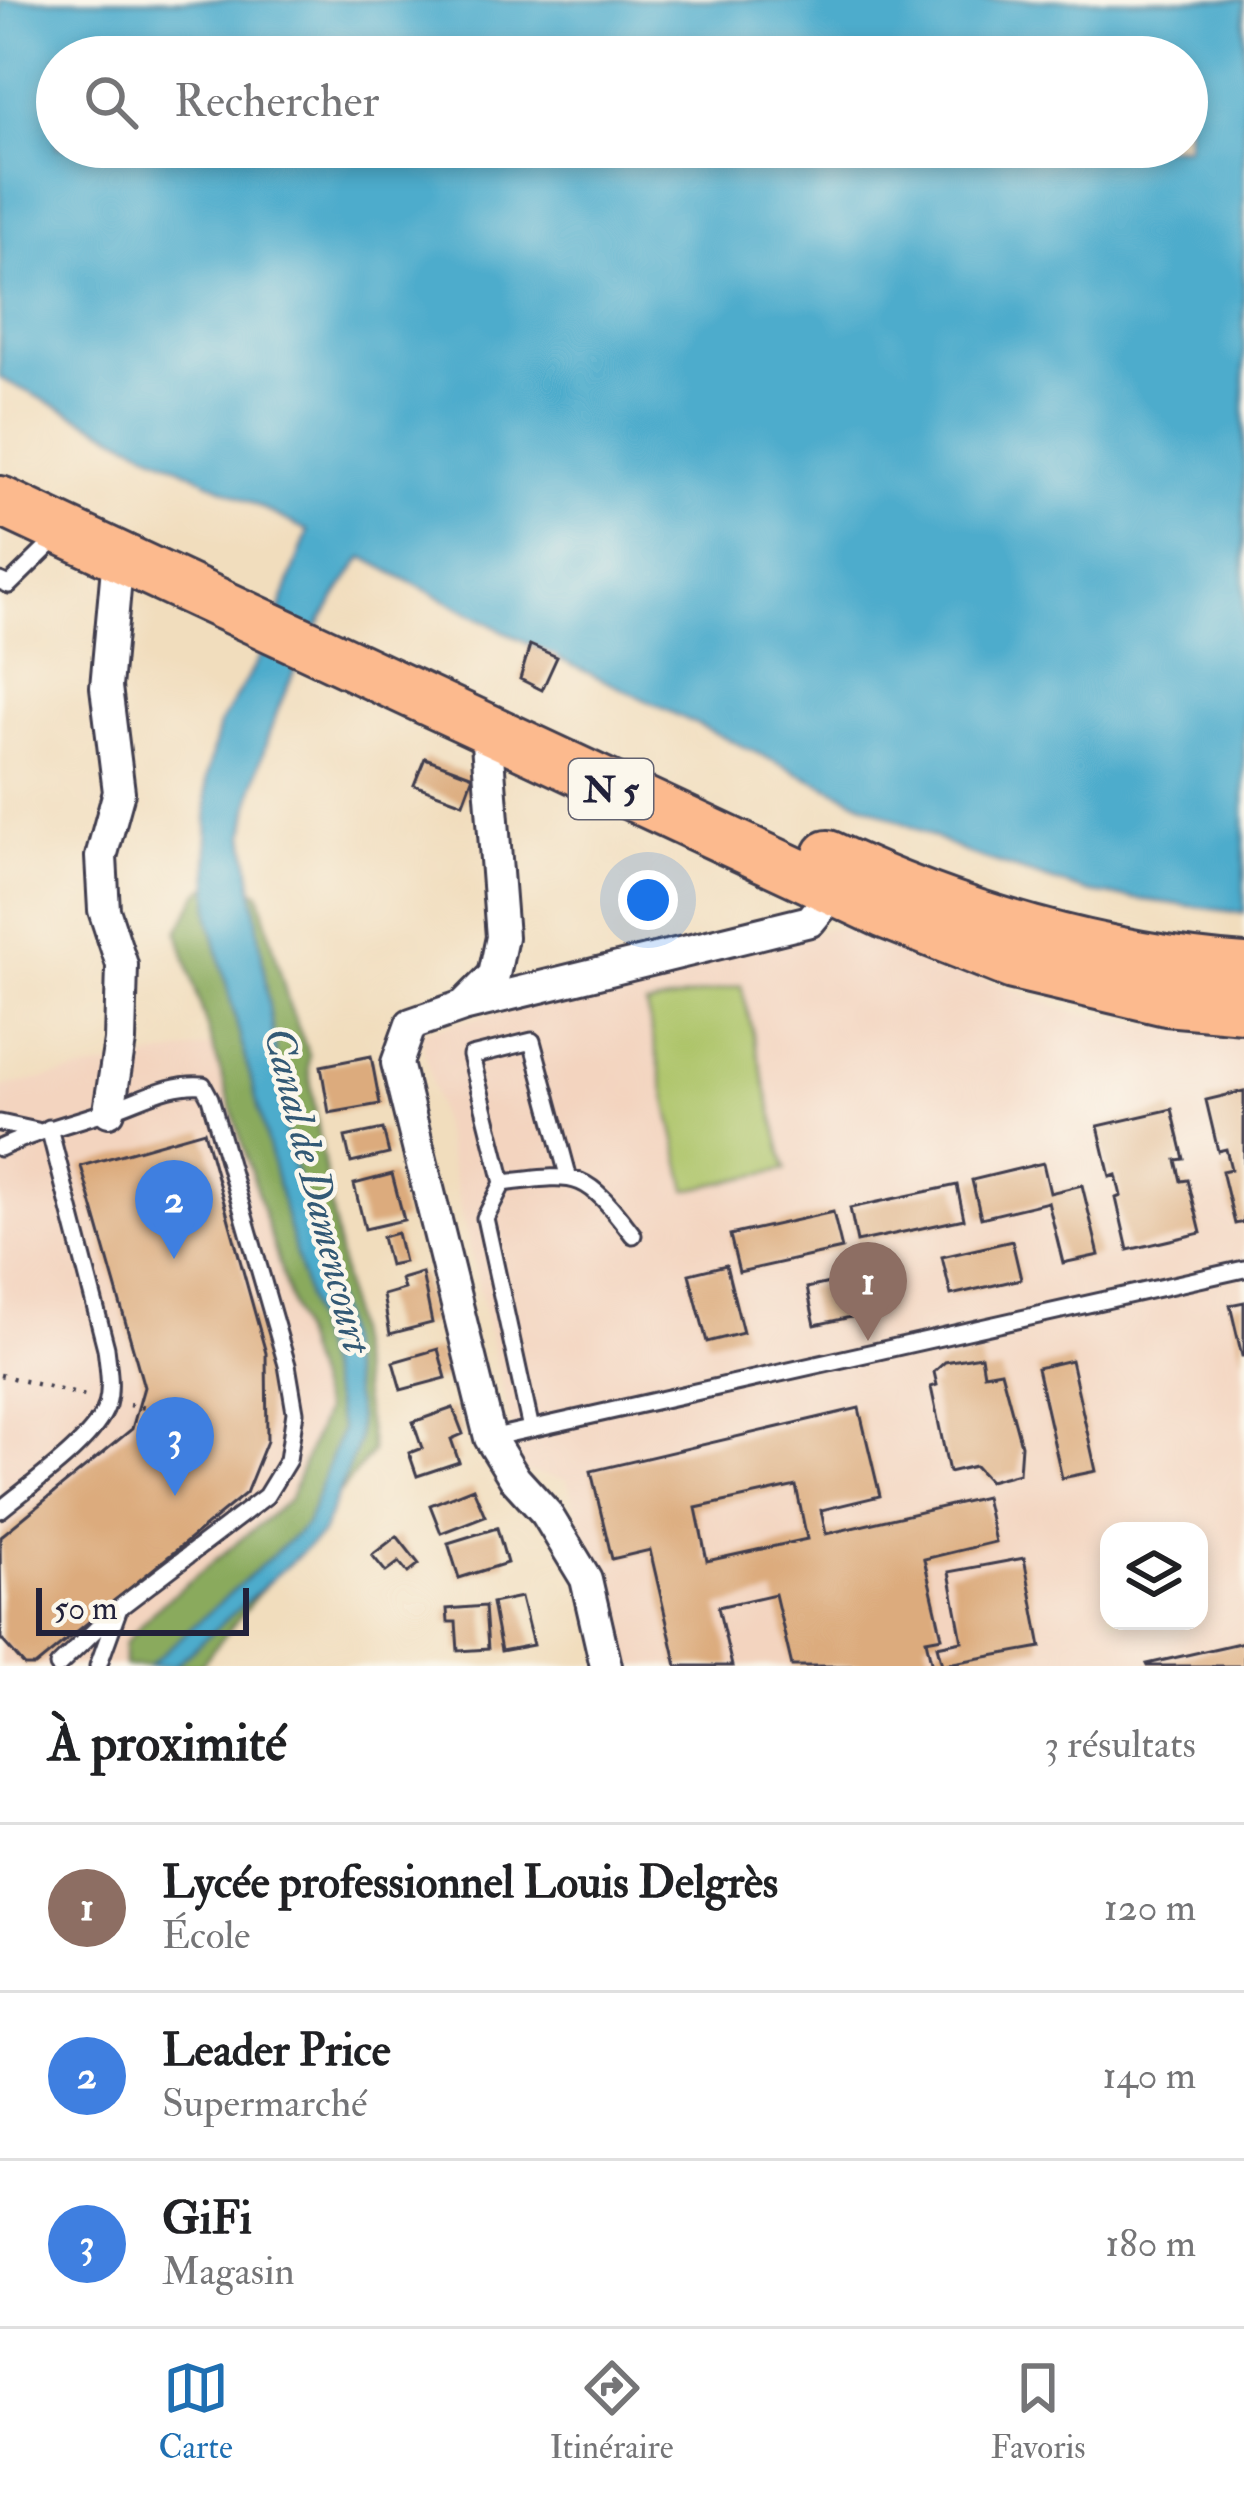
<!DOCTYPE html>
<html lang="fr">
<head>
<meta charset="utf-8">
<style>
  :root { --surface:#fff; --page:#f6f6f6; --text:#202124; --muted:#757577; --line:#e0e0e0; --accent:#1f6fb2 }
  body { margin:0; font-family:"IM FELL Double Pica",serif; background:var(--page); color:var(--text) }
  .controls { position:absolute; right:36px; bottom:36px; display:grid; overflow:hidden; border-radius:24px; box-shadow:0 6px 18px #0003 }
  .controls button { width:108px; height:108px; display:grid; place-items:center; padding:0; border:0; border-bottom:3px solid var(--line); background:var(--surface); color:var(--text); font:60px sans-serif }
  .scale { position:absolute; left:36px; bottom:30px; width:213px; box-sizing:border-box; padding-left:12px; border:6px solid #22223b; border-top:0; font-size:33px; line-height:42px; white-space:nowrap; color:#22223b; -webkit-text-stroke:9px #fbf7ec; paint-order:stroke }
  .you { position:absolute; left:648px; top:900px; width:42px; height:42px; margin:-30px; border:9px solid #fff; border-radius:50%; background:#1a73e8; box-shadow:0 0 0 18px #1a73e833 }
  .badge { display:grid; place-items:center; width:78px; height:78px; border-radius:50%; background:var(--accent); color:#fff; font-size:39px; font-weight:700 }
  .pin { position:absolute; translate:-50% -99px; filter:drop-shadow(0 3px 6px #0008) }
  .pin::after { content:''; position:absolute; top:63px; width:42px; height:36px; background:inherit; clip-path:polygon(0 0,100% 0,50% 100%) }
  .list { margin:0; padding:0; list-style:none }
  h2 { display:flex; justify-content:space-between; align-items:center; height:156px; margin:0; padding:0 48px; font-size:51px }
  h2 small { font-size:39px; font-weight:400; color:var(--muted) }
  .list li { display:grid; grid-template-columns:78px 1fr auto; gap:36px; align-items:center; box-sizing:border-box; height:168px; padding:0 48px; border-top:3px solid var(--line) }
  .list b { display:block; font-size:45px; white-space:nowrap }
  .list p { margin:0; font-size:39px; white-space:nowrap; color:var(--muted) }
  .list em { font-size:39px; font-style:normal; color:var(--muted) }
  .icon { flex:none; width:66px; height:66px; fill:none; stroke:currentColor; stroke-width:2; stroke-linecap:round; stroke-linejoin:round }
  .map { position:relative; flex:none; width:1244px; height:1666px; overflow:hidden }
  .search { position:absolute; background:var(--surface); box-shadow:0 6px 18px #0003; left:36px; right:36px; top:36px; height:132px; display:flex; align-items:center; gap:30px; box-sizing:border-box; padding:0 42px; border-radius:66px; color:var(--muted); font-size:45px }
  .sheet { height:660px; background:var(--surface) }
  nav { display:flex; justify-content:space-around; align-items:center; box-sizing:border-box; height:168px; border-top:3px solid var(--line); background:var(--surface); font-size:33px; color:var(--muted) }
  nav a { display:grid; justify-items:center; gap:6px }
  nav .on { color:var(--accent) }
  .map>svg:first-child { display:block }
</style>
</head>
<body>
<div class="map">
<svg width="1244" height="1666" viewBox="0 0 1244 1666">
  <rect width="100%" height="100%" fill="#fbf7ec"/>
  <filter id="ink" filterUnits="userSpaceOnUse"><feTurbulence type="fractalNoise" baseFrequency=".00833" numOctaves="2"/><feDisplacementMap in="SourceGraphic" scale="24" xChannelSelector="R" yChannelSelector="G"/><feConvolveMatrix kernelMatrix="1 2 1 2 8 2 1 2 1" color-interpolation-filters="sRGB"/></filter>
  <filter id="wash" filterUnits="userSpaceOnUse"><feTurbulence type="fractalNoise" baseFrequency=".004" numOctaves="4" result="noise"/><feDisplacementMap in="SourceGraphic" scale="48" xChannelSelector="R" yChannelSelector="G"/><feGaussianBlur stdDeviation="2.7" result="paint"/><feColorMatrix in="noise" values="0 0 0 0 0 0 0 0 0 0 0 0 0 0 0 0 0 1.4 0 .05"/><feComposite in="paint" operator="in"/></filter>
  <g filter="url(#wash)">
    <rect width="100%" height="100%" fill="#f1ddbd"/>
    <path fill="#f3d4bf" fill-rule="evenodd" d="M842,925L1076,1013L1220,1034H1244V1666H619L567,1480L521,1471L420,1032ZM1109,1531H1199V1621H1109Z
      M215,1045L324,1412L289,1500L153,1611L124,1644V1666H0V1087Z"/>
    <path fill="#adc469" stroke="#687352" stroke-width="3" d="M741,985L786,1169L687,1190L646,1006Z"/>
    <path fill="#8aaa5d" stroke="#56664c" stroke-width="3" d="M231,874L259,893L289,1005L309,1054L308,1067L372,1452L200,1666H124V1644L153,1611L289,1500L324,1412L178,932L199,892Z"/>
    <path fill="#4daccc" stroke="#386784" stroke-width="3" fill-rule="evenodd" d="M0,0H1244V913L1091,893L969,854L530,645L363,557C303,639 259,733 245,834L289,1151L339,1316L358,1419V1443L322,1534L174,1666H149L306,1525L341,1430L210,920L206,779L219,725L266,647L308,531L0,378ZM57,57H1187V147H57Z"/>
    <g id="blocks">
      <path fill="#dcab7d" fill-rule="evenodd" d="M530,645L557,657L542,690L520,679Z
        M425,758L473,776L463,803L414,785Z
        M371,1056L380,1104L329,1113L321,1066Z
        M1244,1091V1222L1235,1224L1222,1171L1231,1169L1226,1149L1218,1151L1206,1100Z
        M1172,1109L1184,1159L1176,1160L1181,1181L1188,1180L1201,1233L1128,1250L1116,1198L1121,1196L1116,1175L1110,1177L1098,1126Z
        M383,1129L389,1154L351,1163L345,1137Z
        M204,1131L266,1353L267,1441L246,1493L35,1666H25L1,1639L0,1537L132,1429L144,1387L81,1166Z
        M1043,1163L1050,1193L1082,1185L1099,1255L1063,1263L1048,1202L981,1218L972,1180Z
        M392,1174L404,1220L365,1229L354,1184Z
        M957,1185L964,1219L857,1242L850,1208Z
        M833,1212L842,1249L739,1272L730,1235Z
        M397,1233L404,1262L389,1265L382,1237Z
        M1012,1241L1021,1279L951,1295L942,1257Z
        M726,1265L743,1333L707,1342L689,1274Z
        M878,1272L887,1309L815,1325L807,1288Z
        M422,1273L432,1323L390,1334L383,1295L404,1289L401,1279Z
        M1244,1302V1356H1242L1230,1305Z
        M438,1349L446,1378L401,1390L393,1362Z
        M981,1356L984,1374L1001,1371L1021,1445L1019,1473L989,1481L975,1466L949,1472L931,1387L937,1385L934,1372L945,1362Z
        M1071,1360L1096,1471L1062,1478L1037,1368Z
        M453,1408L463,1434L451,1439L459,1462L417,1476L409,1453L422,1448L413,1422Z
        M859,1408L880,1496L821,1510L826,1534L985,1497L995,1542L924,1559L942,1637L926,1640L932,1666H792L775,1594L718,1607L732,1666H677L650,1550L612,1559L591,1471ZM796,1486L807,1539L707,1561L696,1508Z
        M473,1488L485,1516L441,1533L430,1505Z
        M497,1528L507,1563L459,1578L448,1543Z
        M397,1536L419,1564L408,1573L399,1562L386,1572L372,1555Z
        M1024,1558L1041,1647L942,1665L937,1646L962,1641L949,1572Z
        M521,1597L533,1645L501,1651L492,1603Z
        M485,1606L488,1649L458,1651L456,1622H448L447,1609Z
        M1244,1642V1666H1148L1147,1664Z"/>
    </g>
  </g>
  <g filter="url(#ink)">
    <use href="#blocks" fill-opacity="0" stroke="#413e4e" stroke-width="3"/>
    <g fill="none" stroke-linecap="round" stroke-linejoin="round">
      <defs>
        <path id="lane" d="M0,581L9,585L60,535
          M0,1123L37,1131
          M0,1148C36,1131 73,1123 110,1110C141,1100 170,1082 203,1085L210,1098L287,1365L295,1412L288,1460L266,1496L119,1608L98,1666
          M503,1183L471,1056L532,1041L568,1175
          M531,1429L485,1218L503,1183C581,1173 584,1171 633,1235
          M490,1438L1244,1269
          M0,1510C30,1485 95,1441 107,1405C112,1386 108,1367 106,1348L49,1128
          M58,1666L112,1614"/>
        <path id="street" d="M465,1004L494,975L502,937L486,730
          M109,1111L120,1041L122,965L104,910L101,857L119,792L106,687L118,556
          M606,1666L586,1579L546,1513L515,1479L490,1438L397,1063L411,1024L463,1006L810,921L833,893"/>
        <path id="primary" d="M0,501L885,914L1013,965L1166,1001L1244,1008
          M828,855C958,916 1102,958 1244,969"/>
      </defs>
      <use href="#lane" stroke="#413e4e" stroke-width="21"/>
      <use href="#street" stroke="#413e4e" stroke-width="36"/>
      <use href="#primary" stroke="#413e4e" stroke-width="54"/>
      <path stroke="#413e4e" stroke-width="4.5" stroke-dasharray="3 9" stroke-linecap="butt" d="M0,1375L89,1397
        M129,1405L165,1411"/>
      <use href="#lane" stroke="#fff" stroke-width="15"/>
      <use href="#street" stroke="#fff" stroke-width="30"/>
      <use href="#primary" stroke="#fcba8e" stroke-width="48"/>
    </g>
  </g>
  <g text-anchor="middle" stroke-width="9" stroke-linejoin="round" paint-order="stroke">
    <rect fill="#fbf7ec" stroke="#636270" stroke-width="3" x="569" y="759" width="84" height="60" rx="9"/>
    <g font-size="36" font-weight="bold" fill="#22223b">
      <text x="611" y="802">N 5</text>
    </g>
    <g font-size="42" font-style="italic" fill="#335975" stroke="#fbf7ec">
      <text transform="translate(319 1190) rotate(76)" y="15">Canal de Damencourt</text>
    </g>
  </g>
</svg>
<div class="controls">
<button><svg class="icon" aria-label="layers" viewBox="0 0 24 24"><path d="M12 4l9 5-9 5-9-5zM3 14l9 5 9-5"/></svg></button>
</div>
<div class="scale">50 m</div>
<div class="you"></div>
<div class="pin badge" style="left:868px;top:1341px;background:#8d6e63">1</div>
<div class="pin badge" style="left:174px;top:1259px;background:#3f7fe0">2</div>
<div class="pin badge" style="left:175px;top:1496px;background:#3f7fe0">3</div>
<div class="search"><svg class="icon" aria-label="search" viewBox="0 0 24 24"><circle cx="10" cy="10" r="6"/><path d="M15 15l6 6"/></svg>Rechercher</div>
</div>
<section class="sheet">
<h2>À proximité<small>3 résultats</small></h2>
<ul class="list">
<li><span class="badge" style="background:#8d6e63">1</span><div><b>Lycée professionnel Louis Delgrès</b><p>École</p></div><em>120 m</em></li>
<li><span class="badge" style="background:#3f7fe0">2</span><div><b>Leader Price</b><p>Supermarché</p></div><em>140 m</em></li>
<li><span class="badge" style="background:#3f7fe0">3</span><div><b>GiFi</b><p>Magasin</p></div><em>180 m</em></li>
</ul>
</section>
<nav>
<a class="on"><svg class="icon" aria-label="map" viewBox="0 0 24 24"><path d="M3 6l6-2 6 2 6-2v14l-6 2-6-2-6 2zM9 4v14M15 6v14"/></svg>Carte</a>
<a><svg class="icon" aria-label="directions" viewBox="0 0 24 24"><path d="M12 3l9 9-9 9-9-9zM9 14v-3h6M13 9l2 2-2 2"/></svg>Itinéraire</a>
<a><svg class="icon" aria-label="saved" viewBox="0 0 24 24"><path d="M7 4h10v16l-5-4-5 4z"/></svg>Favoris</a>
</nav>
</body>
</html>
